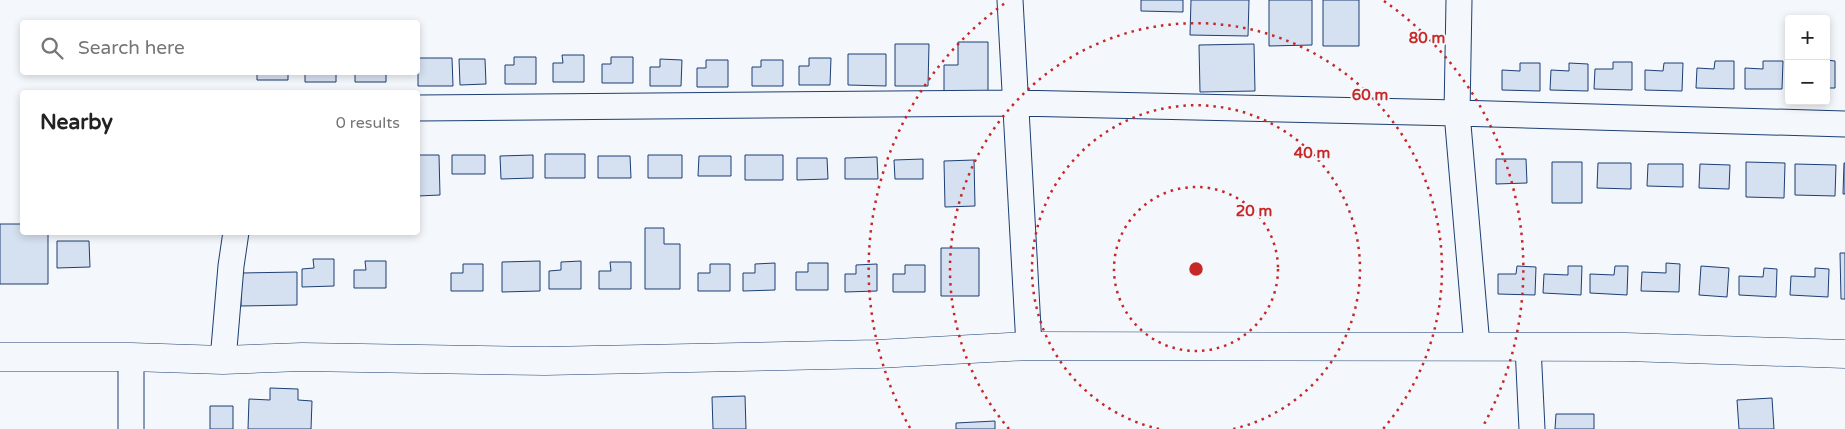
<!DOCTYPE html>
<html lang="en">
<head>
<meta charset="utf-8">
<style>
  :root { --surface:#fff; --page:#f2f2f2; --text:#222; --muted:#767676; --line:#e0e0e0 }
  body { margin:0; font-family:"Varela Round",sans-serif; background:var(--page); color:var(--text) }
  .controls { position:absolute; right:15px; top:15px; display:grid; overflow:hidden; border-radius:5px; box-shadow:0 2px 8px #0003 }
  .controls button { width:45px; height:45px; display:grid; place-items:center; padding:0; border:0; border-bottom:1px solid var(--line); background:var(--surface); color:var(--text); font:25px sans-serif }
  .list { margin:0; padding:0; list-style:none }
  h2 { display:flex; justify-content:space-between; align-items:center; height:65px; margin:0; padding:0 20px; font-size:21px }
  h2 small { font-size:16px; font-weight:400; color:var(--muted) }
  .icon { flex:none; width:28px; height:28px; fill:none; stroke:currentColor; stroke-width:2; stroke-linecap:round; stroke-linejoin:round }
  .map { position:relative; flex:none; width:1845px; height:429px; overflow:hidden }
  .search { position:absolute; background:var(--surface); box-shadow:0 2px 8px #0003; left:20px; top:20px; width:400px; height:55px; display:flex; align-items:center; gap:12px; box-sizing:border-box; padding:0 18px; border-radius:5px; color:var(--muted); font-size:19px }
  .panel { position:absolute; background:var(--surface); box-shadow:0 2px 8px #0003; left:20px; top:90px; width:400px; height:145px; border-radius:5px }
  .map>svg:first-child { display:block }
</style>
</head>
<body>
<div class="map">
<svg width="1845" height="429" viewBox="0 0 1845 429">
  <rect width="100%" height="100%" fill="#f4f7fb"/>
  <path fill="#d5e0f0" stroke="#1d3f73" d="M1141,0H1183V12L1141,11Z
    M1191,0H1249L1248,36L1190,35Z
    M1269,0H1312V45L1269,46Z
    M1323,0H1359V46H1323Z
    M958,42H988V96H944V65H958Z
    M895,44H929L928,86H895Z
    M1254,44L1255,91L1200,92L1199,45Z
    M848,54H886V86L848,85Z
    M562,55H584V82H553V63H563Z
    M514,57H536V84H505V65H514Z
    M611,57H633V83H602V64H611Z
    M418,58H452L453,86H418Z
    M809,58H831L830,85H799V66H809Z
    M459,59H485L486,84L460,85Z
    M660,59L682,60L681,86H650V67H660Z
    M706,60H728V87H697V68H706Z
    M761,60H783V86H752V67H761Z
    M1826,60L1835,61V88H1826Z
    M1715,61H1734V89L1696,88L1697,68L1714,69Z
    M1763,61H1783L1782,89H1745V68L1763,69Z
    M1613,62H1632V90L1594,89L1595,69H1613Z
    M1520,63H1540V91L1502,90V70L1520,71Z
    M1569,63L1588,64V91L1550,90L1551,70L1569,71Z
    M1664,63H1683L1682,91L1645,90V70L1663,71Z
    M257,72H288V80H257Z
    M305,72H336V82H305Z
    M355,72H386V82H355Z
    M545,154H585V178H545Z
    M418,155H439L440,195L418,196Z
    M452,155H485V174H452Z
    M533,155V178L501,179L500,156Z
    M648,155H682V178H648Z
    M745,155H783V180H745Z
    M598,156H630L631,178H598Z
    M699,156H731V176H698Z
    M877,157L878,179H845V158Z
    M797,158H827L828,179L797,180Z
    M923,159V179H895L894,160Z
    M1496,159H1526L1527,183L1496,184Z
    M974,160L975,206L945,207L944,161Z
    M1552,162H1582V203H1552Z
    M1746,162L1785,163L1784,198L1746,197Z
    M1598,163H1631V189L1597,188Z
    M1844,163H1845V194H1843Z
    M1648,164H1683V187L1647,186Z
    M1700,164L1730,165L1729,189L1699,188Z
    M1795,164L1836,165L1835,196L1795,195Z
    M0,224H22V232H48V284H0Z
    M645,228H664V244H680V289H645Z
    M57,241H89L90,267L57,268Z
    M941,248H979V296H941Z
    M1840,253H1845V299H1841Z
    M313,259H334V286L302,287V269L314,268Z
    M365,261H386V288H354V270H366Z
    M540,261V291L502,292V262Z
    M581,261V289H549V271L561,270V262Z
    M610,262H631V289H599V271H611Z
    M775,263V290L743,291V273H755V264Z
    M808,263H828V290H796V272H808Z
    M1666,263L1680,264L1679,292L1641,291L1642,272L1666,273Z
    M463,264H483V291H451V273H463Z
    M710,264H730V291H698V273H710Z
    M877,264V291L845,292V274H856V265Z
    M905,265H925V292H893V274H905Z
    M1517,266L1536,267L1535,295L1498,294V274H1516Z
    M1568,266H1582L1581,295L1543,293L1544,274L1568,275Z
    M1615,266H1628L1627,295L1590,293V274L1614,275Z
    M1701,266L1729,268L1727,297L1699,295Z
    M1764,268L1777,269L1776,297L1739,295V276L1763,277Z
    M1815,268L1829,269L1828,297L1790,295L1791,276L1815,277Z
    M297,272V305L241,306V273Z
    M270,388L298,389V400L312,401L311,429H248L249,399L270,400Z
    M745,396L746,429H713L712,397Z
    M1772,398L1774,429H1739L1737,400Z
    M210,406H233V429H210Z
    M1556,414H1594V429H1555Z
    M995,421V429H956V423Z"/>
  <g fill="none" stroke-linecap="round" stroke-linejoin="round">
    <defs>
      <path id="minor" d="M1010,0L1029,346
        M418,108L1015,103L1457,113L1459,0
        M1477,346L1457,113L1845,124
        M1528,347L1532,429
        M223,360L231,266L236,232
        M131,429V357"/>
      <path id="tertiary" d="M0,357H131L223,360L302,357L545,361L877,354L1029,346L1626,347L1845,354"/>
    </defs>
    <use href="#minor" stroke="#1d3f73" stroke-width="27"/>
    <use href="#tertiary" stroke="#1d3f73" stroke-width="29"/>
    <use href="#minor" stroke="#f4f7fb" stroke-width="25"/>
    <use href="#tertiary" stroke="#f4f7fb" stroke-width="28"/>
  </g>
  <g fill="none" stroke="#c62828" stroke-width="2.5" stroke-dasharray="2.5 5">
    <circle cx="1196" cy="269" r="82"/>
    <path d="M1159 429A164 164 0 1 1 1233 429"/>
    <path d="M1009 429A246 246 0 1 1 1383 429"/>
    <path d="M910 428A327 327 0 0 1 1008 1M1384 1A327 327 0 0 1 1482 428"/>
  </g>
  <circle cx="1196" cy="269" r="8" fill="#c62828" stroke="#f4f7fb" stroke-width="2.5"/>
  <g font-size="15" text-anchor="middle" font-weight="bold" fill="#c62828" stroke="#f4f7fb" stroke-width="4" stroke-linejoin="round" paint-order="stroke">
    <text x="1427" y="43">80 m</text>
    <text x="1370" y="100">60 m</text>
    <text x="1312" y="158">40 m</text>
    <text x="1254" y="216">20 m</text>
  </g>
</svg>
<div class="controls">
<button>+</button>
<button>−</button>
</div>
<div class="search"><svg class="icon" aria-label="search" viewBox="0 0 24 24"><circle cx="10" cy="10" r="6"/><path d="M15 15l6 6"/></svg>Search here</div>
<section class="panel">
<h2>Nearby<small>0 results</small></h2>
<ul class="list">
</ul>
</section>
</div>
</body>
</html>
